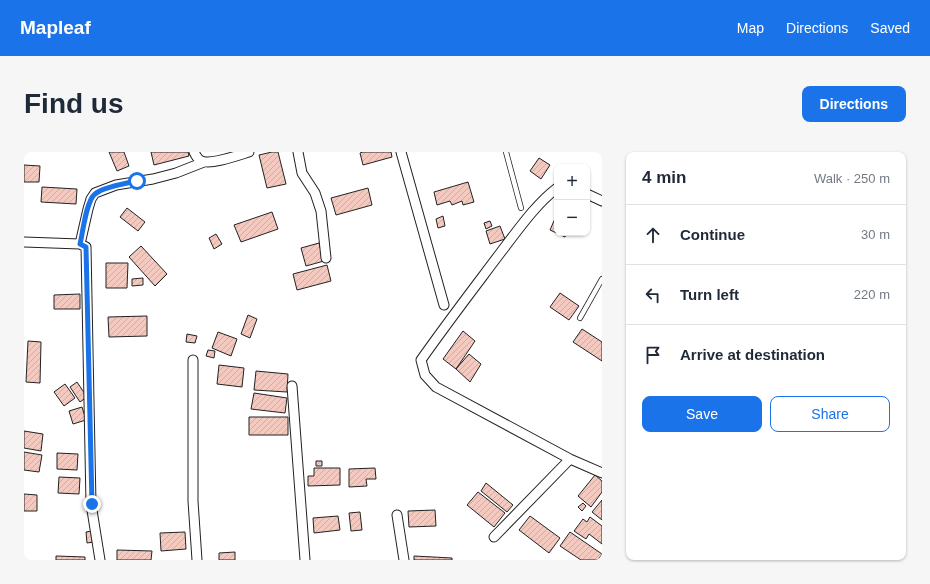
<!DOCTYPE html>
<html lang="en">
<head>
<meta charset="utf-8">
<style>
  :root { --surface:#fff; --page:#f6f6f7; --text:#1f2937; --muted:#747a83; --line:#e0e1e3; --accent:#1a73e8 }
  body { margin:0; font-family:Arial,sans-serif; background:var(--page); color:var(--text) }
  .controls { position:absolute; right:12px; top:12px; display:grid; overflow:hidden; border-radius:8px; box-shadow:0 1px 3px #0004 }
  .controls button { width:36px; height:36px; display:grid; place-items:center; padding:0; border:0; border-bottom:1px solid var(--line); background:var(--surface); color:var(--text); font:20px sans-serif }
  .stop { position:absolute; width:12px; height:12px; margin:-9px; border:3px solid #1a73e8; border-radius:50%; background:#fff }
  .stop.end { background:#1a73e8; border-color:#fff; box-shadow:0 1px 4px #0008 }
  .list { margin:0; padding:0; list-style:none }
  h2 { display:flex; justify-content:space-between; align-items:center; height:52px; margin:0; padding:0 16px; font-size:17px }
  h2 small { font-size:13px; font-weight:400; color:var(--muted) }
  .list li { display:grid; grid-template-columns:26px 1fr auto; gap:12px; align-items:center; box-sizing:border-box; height:60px; padding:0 16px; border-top:1px solid var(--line) }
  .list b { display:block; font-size:15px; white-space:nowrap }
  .list em { font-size:13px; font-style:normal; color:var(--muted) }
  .actions { display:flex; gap:8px; padding:12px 16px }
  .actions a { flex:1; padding:9px 0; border:1px solid var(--accent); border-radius:8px; text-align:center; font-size:14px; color:var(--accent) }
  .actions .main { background:var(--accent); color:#fff }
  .icon { flex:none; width:22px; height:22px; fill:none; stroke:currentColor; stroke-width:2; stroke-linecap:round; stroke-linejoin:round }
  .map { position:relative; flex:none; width:578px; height:408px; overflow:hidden; border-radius:8px }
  header { display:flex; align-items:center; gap:24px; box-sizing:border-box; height:56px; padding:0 20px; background:var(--accent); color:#fff }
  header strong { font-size:19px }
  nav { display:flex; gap:22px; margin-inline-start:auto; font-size:14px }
  .intro { display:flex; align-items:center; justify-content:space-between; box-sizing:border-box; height:96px; padding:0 24px }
  h1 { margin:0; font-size:28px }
  .button { padding:10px 18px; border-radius:8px; background:var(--accent); color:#fff; font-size:14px; font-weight:700 }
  main { display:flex; gap:24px; padding:0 24px }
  aside { flex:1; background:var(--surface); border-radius:8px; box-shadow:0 1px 3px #0004 }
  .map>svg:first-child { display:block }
</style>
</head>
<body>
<header>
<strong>Mapleaf</strong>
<nav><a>Map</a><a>Directions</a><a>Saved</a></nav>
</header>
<div class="intro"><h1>Find us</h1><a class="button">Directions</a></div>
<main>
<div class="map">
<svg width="578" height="408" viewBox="0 0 578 408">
  <defs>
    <pattern id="building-hatch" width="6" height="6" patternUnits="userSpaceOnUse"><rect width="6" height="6" fill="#f3c9c0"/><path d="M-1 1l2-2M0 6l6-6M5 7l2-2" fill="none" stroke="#d0aca5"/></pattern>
  </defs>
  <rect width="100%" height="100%" fill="#fff"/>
  <path fill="url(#building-hatch)" stroke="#222" d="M85,0H100L105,14L93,19Z
    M127,0H164L165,4L130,13Z
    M248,0H254L262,32L243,36L235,3Z
    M339,0H367L368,5L339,13L336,1Z
    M515,6L526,13L517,27L506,19Z
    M0,13L16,14L15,30H0Z
    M444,30L450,50L439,53L438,49L428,53L426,49L413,53L410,40Z
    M18,35L53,37L52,52L17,50Z
    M344,36L348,53L312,63L307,46Z
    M103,56L121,70L114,79L96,65Z
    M248,60L254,77L217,90L210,73Z
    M533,62V81H543L541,85L526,78Z
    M419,64L421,74L414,76L412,67Z
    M466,69L468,74L462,77L460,71Z
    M476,74L481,87L466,92L462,79Z
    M192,82L198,92L190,97L185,86Z
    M295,91L300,109L282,114L277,96Z
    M117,94L143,122L131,134L105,105Z
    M82,111H104L103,136H82Z
    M303,113L307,129L273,138L269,122Z
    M119,126V133L108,134V127Z
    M536,141L555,154L545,168L526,155Z
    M56,142V157H30V143Z
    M224,163L233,167L226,186L217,182Z
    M123,164V184L85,185L84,165Z
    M558,177L578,190V209L549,190Z
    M439,179L451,189L432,217L419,207Z
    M194,180L213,187L207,204L188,196Z
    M163,182L173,184L171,191L162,190Z
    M4,189L17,190L16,231L2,230Z
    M184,198L191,199L190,206L182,204Z
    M445,202L457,212L446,230L432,217Z
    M195,213L220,216L218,235L193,232Z
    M232,219L264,222L263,240L230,238Z
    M53,230L63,245L56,250L46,235Z
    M41,232L51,246L40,254L30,240Z
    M230,241L263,246L261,261L227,257Z
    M58,255L62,268L49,272L45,259Z
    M225,265H264V283H225Z
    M0,279L19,282L17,299L0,296Z
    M0,300L18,303L15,320L0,318Z
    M33,301L54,302L53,318L33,317Z
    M292,309H298V314H292Z
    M290,316H316V333L284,334V324H290Z
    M351,316L352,327H342L343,334L325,335V317Z
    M571,323L578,329V340L567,355L554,344Z
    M35,325L56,326L55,342L34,341Z
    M462,331L489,353L483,360L457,339Z
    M454,340L481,361L470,375L443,353Z
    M0,342L13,343V359H0Z
    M578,348V368L568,360Z
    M559,351L562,354L558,359L554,355Z
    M411,358L412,374L385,375L384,359Z
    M336,360L338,378L327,379L325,361Z
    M314,364L316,378L290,381L289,366Z
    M506,364L536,386L525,401L495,378Z
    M566,365L578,374V392L565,382L562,387L550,379L559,367L563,370Z
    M68,379L70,390L63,391L62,380Z
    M161,380L162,397L137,399L136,381Z
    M546,380L578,402L574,408H557L536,394Z
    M93,398L128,399L127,408H93Z
    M211,400V408H195V401Z
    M32,404L61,405V408H32Z
    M390,404L428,406V408H390Z"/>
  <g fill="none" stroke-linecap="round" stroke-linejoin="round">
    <defs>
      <path id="service" d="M482,0L497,56
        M556,166L578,127"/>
      <path id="minor" d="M170,0C172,4 174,8 178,9C187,13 215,3 225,0
        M274,0L278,21L291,41L297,59L302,106
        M377,0L420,153
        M533,36C511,53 494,78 477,100C450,136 423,171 397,208L401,223L412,235L546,307L578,321
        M563,42L578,49
        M0,90L56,92L62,95L67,352L76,408
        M56,92L64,57L67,47L71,41L92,33L129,27L152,21L180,10
        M169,208V349L173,408
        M268,234L281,408
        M373,363L380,408
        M470,385L546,307"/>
    </defs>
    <use href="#service" stroke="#222" stroke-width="6"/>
    <use href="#minor" stroke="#222" stroke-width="11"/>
    <use href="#service" stroke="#fff" stroke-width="4.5"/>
    <use href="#minor" stroke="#fff" stroke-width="9"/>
  </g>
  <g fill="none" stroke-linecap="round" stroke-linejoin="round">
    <path stroke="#1a73e8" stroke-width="5" d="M68,352L62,95L56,92C59,80 62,49 71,42C79,35 102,31 113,29"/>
  </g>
</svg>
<div class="controls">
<button>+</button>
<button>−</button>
</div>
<div class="stop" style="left:113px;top:29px"></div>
<div class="stop end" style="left:68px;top:352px"></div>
</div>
<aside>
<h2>4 min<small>Walk · 250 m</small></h2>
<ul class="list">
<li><svg class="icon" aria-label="ahead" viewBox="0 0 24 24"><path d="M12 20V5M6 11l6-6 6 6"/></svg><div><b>Continue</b></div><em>30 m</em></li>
<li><svg class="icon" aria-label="left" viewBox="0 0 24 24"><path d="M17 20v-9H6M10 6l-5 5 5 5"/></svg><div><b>Turn left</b></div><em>220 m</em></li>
<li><svg class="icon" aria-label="arrive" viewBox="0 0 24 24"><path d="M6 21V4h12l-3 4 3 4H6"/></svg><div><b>Arrive at destination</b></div></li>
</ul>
<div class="actions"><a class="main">Save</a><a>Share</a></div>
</aside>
</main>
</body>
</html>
